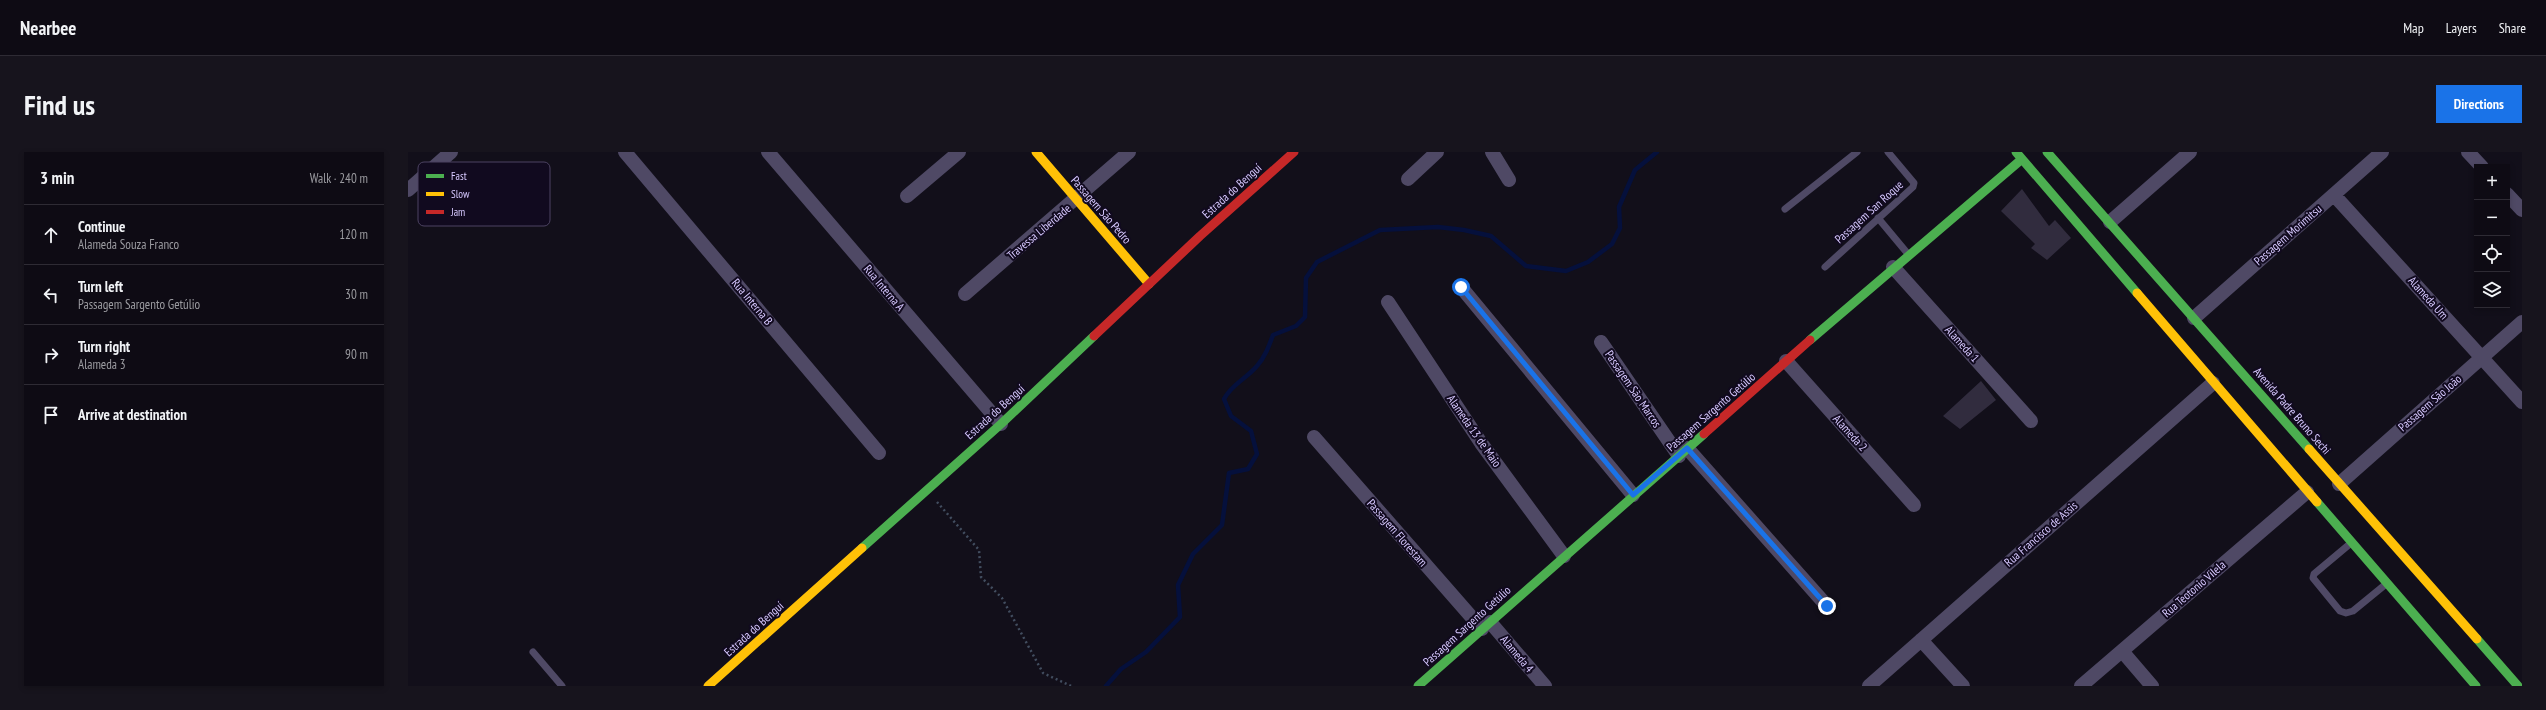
<!DOCTYPE html>
<html lang="en">
<head>
<meta charset="utf-8">
<style>
  :root { --surface:#0e0b14; --page:#17141d; --text:#f1f3f6; --muted:#9b9ba0; --line:#2e2b34; --accent:#1a73e8 }
  body { margin:0; font-family:"PT Sans Narrow",sans-serif; background:var(--page); color:var(--text) }
  .controls { position:absolute; right:12px; top:12px; display:grid; overflow:hidden; border-radius:0px; box-shadow:0 2px 6px #0003 }
  .controls button { width:36px; height:36px; display:grid; place-items:center; padding:0; border:0; border-bottom:1px solid var(--line); background:var(--surface); color:var(--text); font:20px sans-serif }
  .stop { position:absolute; width:12px; height:12px; margin:-9px; border:3px solid #1a73e8; border-radius:50%; background:#fff }
  .stop.end { background:#1a73e8; border-color:#fff; box-shadow:0 1px 4px #0008 }
  .list { margin:0; padding:0; list-style:none }
  h2 { display:flex; justify-content:space-between; align-items:center; height:52px; margin:0; padding:0 16px; font-size:17px }
  h2 small { font-size:13px; font-weight:400; color:var(--muted) }
  .list li { display:grid; grid-template-columns:26px 1fr auto; gap:12px; align-items:center; box-sizing:border-box; height:60px; padding:0 16px; border-top:1px solid var(--line) }
  .list b { display:block; font-size:15px; white-space:nowrap }
  .list p { margin:0; font-size:13px; white-space:nowrap; color:var(--muted) }
  .list em { font-size:13px; font-style:normal; color:var(--muted) }
  .icon { flex:none; width:22px; height:22px; fill:none; stroke:currentColor; stroke-width:2; stroke-linecap:round; stroke-linejoin:round }
  .map { position:relative; flex:none; width:2114px; height:534px; overflow:hidden; border-radius:0px }
  header { display:flex; align-items:center; gap:24px; box-sizing:border-box; height:56px; padding:0 20px; background:var(--surface); border-bottom:1px solid var(--line) }
  header strong { font-size:19px }
  nav { display:flex; gap:22px; margin-inline-start:auto; font-size:14px }
  .intro { display:flex; align-items:center; justify-content:space-between; box-sizing:border-box; height:96px; padding:0 24px }
  h1 { margin:0; font-size:28px }
  .button { padding:10px 18px; border-radius:0px; background:var(--accent); color:#fff; font-size:14px; font-weight:700 }
  main { display:flex; gap:24px; padding:0 24px }
  aside { flex:1; background:var(--surface); border-radius:0px; box-shadow:0 2px 6px #0003 }
  .map>svg:first-child { display:block }
</style>
</head>
<body>
<header>
<strong>Nearbee</strong>
<nav><a>Map</a><a>Layers</a><a>Share</a></nav>
</header>
<div class="intro"><h1>Find us</h1><a class="button">Directions</a></div>
<main>
<aside>
<h2>3 min<small>Walk · 240 m</small></h2>
<ul class="list">
<li><svg class="icon" aria-label="ahead" viewBox="0 0 24 24"><path d="M12 20V5M6 11l6-6 6 6"/></svg><div><b>Continue</b><p>Alameda Souza Franco</p></div><em>120 m</em></li>
<li><svg class="icon" aria-label="left" viewBox="0 0 24 24"><path d="M17 20v-9H6M10 6l-5 5 5 5"/></svg><div><b>Turn left</b><p>Passagem Sargento Getúlio</p></div><em>30 m</em></li>
<li><svg class="icon" aria-label="right" viewBox="0 0 24 24"><path d="M7 20v-9h11M14 6l5 5-5 5"/></svg><div><b>Turn right</b><p>Alameda 3</p></div><em>90 m</em></li>
<li><svg class="icon" aria-label="arrive" viewBox="0 0 24 24"><path d="M6 21V4h12l-3 4 3 4H6"/></svg><div><b>Arrive at destination</b></div></li>
</ul>
</aside>
<div class="map">
<svg width="2114" height="534" viewBox="0 0 2114 534">
  <rect width="100%" height="100%" fill="#120f1a"/>
  <g fill="none" stroke-linecap="round" stroke-linejoin="round">
    <path stroke="#05103c" stroke-width="4.5" d="M698,534L713,517L738,500L772,465L770,433L785,402L814,373L821,321L840,317L849,302L843,279L823,264L816,247C824,232 838,227 849,214C857,205 861,194 865,183L888,174L897,165L898,126L909,110L972,78L1030,75L1056,78L1083,84L1118,114L1158,119L1180,110L1204,92L1212,76L1211,55L1227,18L1249,0"/>
  </g>
  <path fill="#312c3e" d="M1614,37L1641,74L1647,68L1663,86L1639,108L1623,96L1627,92L1593,59Z
    M1573,229L1588,248L1552,277L1535,264Z"/>
  <g fill="none" stroke-linecap="round" stroke-linejoin="round">
    <path stroke="#424d5f" stroke-width="2.5" stroke-dasharray="2 3" stroke-linecap="butt" d="M529,350L571,398L573,425L594,446L635,521L663,534"/>
    <path stroke="#4f4965" stroke-width="7" d="M1377,57L1449,0
      M1470,66L1500,102
      M1417,115L1505,35L1506,31L1480,0
      M1943,391L1906,422L1905,426L1932,459L1938,461L1945,459L1978,432
      M125,500L154,534"/>
    <path stroke="#4f4965" stroke-width="14" d="M217,0L471,301
      M360,0L593,272
      M1084,0L1101,28
      M2060,0L2074,15
      M1000,27L1029,0
      M0,38L43,0
      M2099,42L2114,58
      M1926,43L2114,250
      M499,44L551,0
      M1702,70L1782,0
      M1485,115L1623,269
      M1053,135L1225,343
      M557,142L721,0
      M980,150L1073,291L1156,404
      M1786,166L1974,0
      M1193,190L1271,304
      M1378,209L1506,353
      M906,285L1074,477
      M1279,296L1419,454
      M1931,332L2114,170
      M1082,470L1137,534
      M1513,488L1555,534
      M1714,499L1744,534
      M1461,534L1805,231
      M1673,534L1899,340"/>
    <path stroke="#4caf50" stroke-width="9" d="M1608,0L1729,141
      M1639,0L1901,297
      M1402,188L1614,7
      M1909,350L2068,534
      M454,396L593,272L686,184
      M2069,487L2110,534
      M1010,534L1296,282"/>
    <path stroke="#ffc107" stroke-width="9" d="M628,0L741,132
      M1729,141L1909,350
      M1901,297L2069,487
      M300,534L454,396"/>
    <path stroke="#c62828" stroke-width="9" d="M686,184L792,84L886,0
      M1296,282L1402,188"/>
  </g>
  <g fill="none" stroke-linecap="round" stroke-linejoin="round">
    <path stroke="#1a73e8" stroke-width="5" d="M1053,135L1225,343L1279,296L1419,454"/>
  </g>
  <g text-anchor="middle" stroke-width="4" stroke-linejoin="round" paint-order="stroke">
    <g font-size="12" fill="#d7c9ff" stroke="#110a1f">
      <text transform="translate(824 39) rotate(-42)" y="4">Estrada do Benguí</text>
      <text transform="translate(693 58) rotate(49)" y="4">Passagem São Pedro</text>
      <text transform="translate(1461 60) rotate(-42)" y="4">Passagem San Roque</text>
      <text transform="translate(631 80) rotate(-40)" y="4">Travessa Liberdade</text>
      <text transform="translate(1880 83) rotate(-41)" y="4">Passagem Morimitsu</text>
      <text transform="translate(476 136) rotate(50)" y="4">Rua Interna A</text>
      <text transform="translate(2020 146) rotate(48)" y="4">Alameda Um</text>
      <text transform="translate(344 150) rotate(50)" y="4">Rua Interna B</text>
      <text transform="translate(1554 192) rotate(48)" y="4">Alameda 1</text>
      <text transform="translate(1225 237) rotate(56)" y="4">Passagem São Marcos</text>
      <text transform="translate(2022 251) rotate(-41)" y="4">Passagem São João</text>
      <text transform="translate(1884 259) rotate(49)" y="4">Avenida Padre Bruno Sechi</text>
      <text transform="translate(587 260) rotate(-42)" y="4">Estrada do Benguí</text>
      <text transform="translate(1303 260) rotate(-41)" y="4">Passagem Sargento Getúlio</text>
      <text transform="translate(1066 279) rotate(55)" y="4">Alameda 13 de Maio</text>
      <text transform="translate(1442 281) rotate(48)" y="4">Alameda 2</text>
      <text transform="translate(989 381) rotate(49)" y="4">Passagem Florestam</text>
      <text transform="translate(1633 382) rotate(-41)" y="4">Rua Francisco de Assis</text>
      <text transform="translate(1786 437) rotate(-41)" y="4">Rua Teotonio Vilela</text>
      <text transform="translate(1059 474) rotate(-42)" y="4">Passagem Sargento Getúlio</text>
      <text transform="translate(346 477) rotate(-42)" y="4">Estrada do Benguí</text>
      <text transform="translate(1109 502) rotate(50)" y="4">Alameda 4</text>
    </g>
  </g>
  <rect x="10" y="10" width="132" height="64" rx="6" fill="#110a1f" stroke="#4c4362" stroke-width="1"/>
  <rect x="18" y="22" width="18" height="4" fill="#4caf50"/>
  <rect x="18" y="40" width="18" height="4" fill="#ffc107"/>
  <rect x="18" y="58" width="18" height="4" fill="#c62828"/>
  <g font-size="11" fill="#d7c9ff">
    <text x="43" y="28">Fast</text>
    <text x="43" y="46">Slow</text>
    <text x="43" y="64">Jam</text>
  </g>
</svg>
<div class="controls">
<button>+</button>
<button>−</button>
<button><svg class="icon" aria-label="locate" viewBox="0 0 24 24"><circle cx="12" cy="12" r="6"/><path d="M12 2v4M12 18v4M2 12h4M18 12h4"/></svg></button>
<button><svg class="icon" aria-label="layers" viewBox="0 0 24 24"><path d="M12 4l9 5-9 5-9-5zM3 14l9 5 9-5"/></svg></button>
</div>
<div class="stop" style="left:1053px;top:135px"></div>
<div class="stop end" style="left:1419px;top:454px"></div>
</div>
</main>
</body>
</html>
